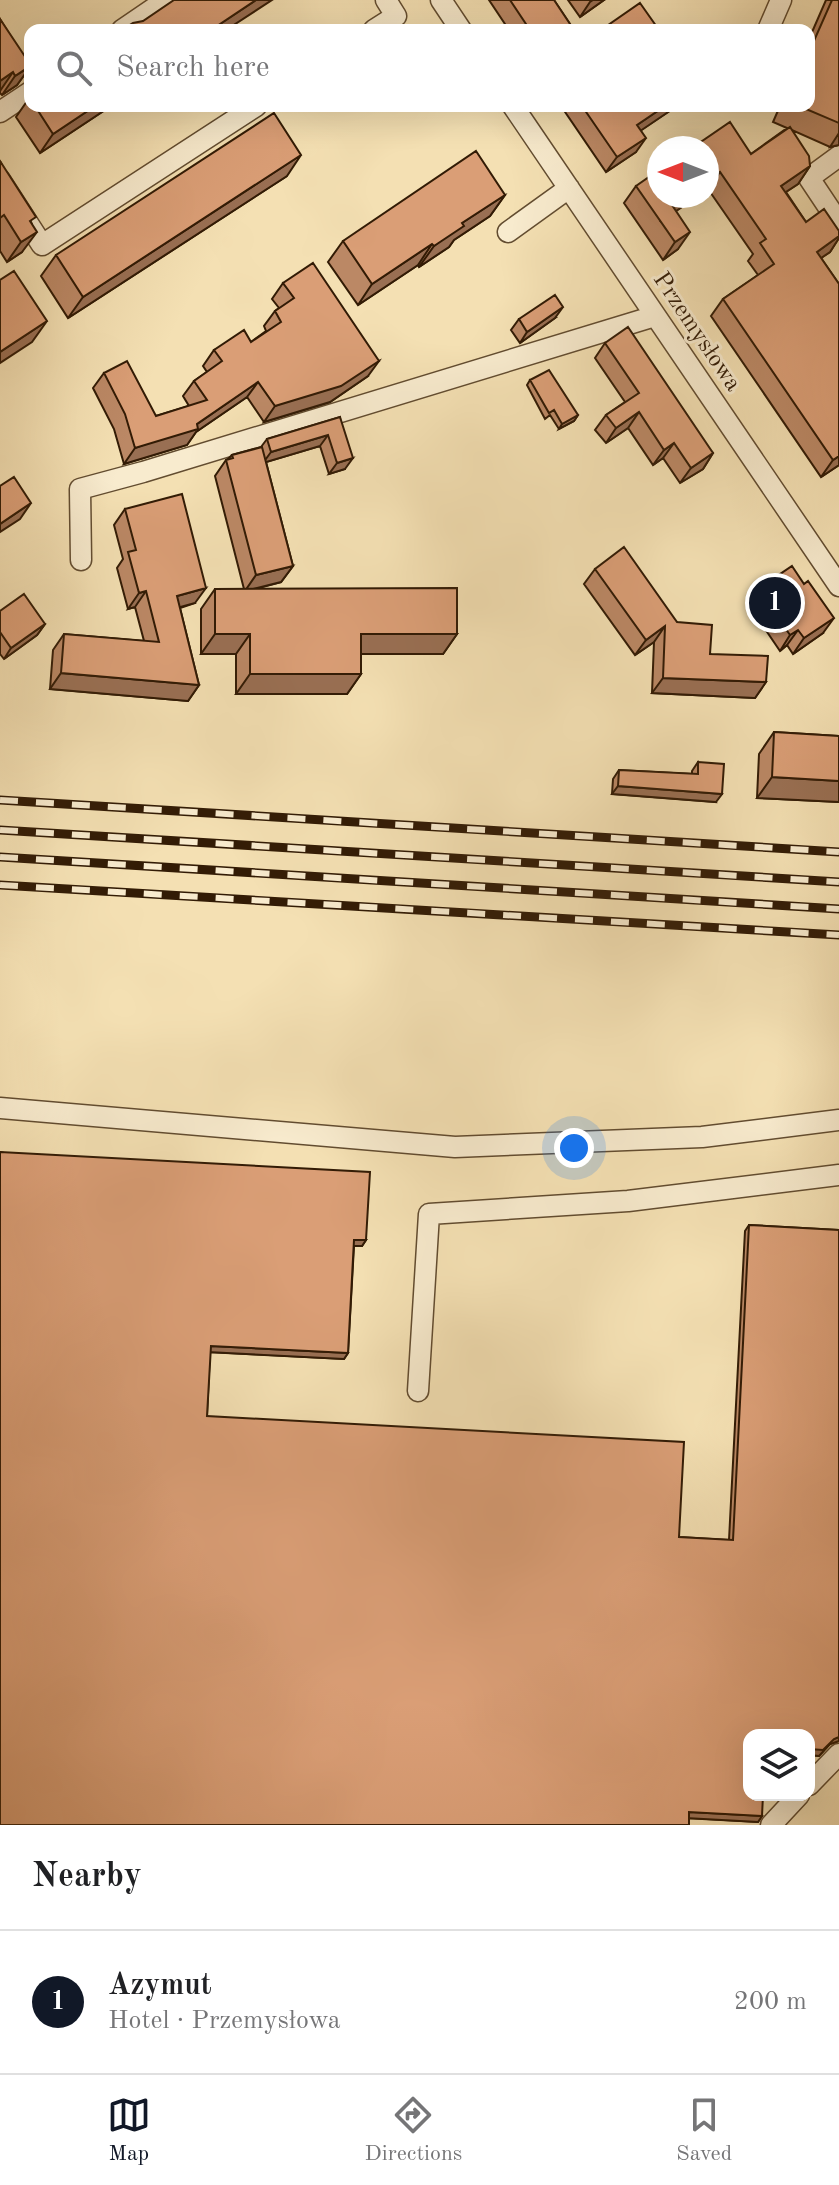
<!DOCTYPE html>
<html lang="en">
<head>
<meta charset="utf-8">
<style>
  :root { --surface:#fff; --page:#f6f6f6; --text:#202124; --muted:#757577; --line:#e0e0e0; --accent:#111827 }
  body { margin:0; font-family:"Old Standard TT",serif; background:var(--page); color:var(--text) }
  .controls { position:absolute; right:24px; bottom:24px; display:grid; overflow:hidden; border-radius:16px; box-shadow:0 8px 32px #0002 }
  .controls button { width:72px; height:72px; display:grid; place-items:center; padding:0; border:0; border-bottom:2px solid var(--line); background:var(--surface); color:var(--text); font:40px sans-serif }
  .compass { position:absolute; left:647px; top:136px; width:72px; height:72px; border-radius:50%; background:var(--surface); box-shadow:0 8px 32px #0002; rotate:270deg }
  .you { position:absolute; left:574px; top:1148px; width:28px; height:28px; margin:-20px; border:6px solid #fff; border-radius:50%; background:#1a73e8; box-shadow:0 0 0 12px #1a73e833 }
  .badge { display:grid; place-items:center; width:52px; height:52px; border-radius:50%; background:var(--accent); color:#fff; font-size:26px; font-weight:700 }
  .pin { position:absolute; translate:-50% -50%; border:4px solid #fff; box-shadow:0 2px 8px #0006 }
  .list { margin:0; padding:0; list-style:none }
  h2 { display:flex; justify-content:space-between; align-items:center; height:104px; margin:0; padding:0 32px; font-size:34px }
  h2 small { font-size:26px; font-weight:400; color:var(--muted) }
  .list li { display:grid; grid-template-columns:52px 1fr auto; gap:24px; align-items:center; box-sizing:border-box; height:144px; padding:0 32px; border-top:2px solid var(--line) }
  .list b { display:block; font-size:30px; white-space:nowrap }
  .list p { margin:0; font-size:26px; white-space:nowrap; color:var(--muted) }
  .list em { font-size:26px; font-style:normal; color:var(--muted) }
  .icon { flex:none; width:44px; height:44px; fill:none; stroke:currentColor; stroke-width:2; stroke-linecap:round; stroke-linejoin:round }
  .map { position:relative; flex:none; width:839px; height:1825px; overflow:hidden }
  .search { position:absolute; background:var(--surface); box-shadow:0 8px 32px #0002; left:24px; right:24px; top:24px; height:88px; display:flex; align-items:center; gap:20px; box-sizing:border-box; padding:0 28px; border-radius:16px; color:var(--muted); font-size:30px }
  .sheet { height:248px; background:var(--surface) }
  nav { display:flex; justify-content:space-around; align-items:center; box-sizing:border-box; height:112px; border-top:2px solid var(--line); background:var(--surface); font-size:22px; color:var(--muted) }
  nav a { display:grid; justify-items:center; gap:4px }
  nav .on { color:var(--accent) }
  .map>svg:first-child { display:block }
</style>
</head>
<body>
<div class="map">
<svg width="839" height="1825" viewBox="0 0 839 1825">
  <rect width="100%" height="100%" fill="#f4e0b3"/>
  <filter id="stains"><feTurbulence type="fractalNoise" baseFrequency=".0025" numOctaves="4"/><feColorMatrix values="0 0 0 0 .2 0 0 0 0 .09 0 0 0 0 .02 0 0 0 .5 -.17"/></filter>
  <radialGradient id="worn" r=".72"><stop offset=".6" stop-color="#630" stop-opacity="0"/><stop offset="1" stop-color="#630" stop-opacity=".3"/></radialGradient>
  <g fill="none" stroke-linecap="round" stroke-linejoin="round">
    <defs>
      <path id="minor" d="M441,0L461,30
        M122,30L166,0
        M374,30L396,16L386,0
        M768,30L781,0
        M513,106L839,586
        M0,112L30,92
        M839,156L809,178L839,223
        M0,180L42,245L256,106
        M508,232L569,188
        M81,560L80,489L143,472L655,316
        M0,1108L455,1147L702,1137L839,1120
        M418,1391L429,1214L628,1201L839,1175
        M809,1785L839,1754
        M771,1825L799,1795"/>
    </defs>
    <use href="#minor" stroke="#624c30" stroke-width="23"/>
    <use href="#minor" stroke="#f8ebce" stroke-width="20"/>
    <defs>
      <path id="rail" d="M0,800L839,852
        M0,830L839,882
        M0,857L839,909
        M0,885L839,935"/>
    </defs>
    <use href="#rail" stroke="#321b05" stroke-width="9"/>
    <use href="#rail" stroke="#f8ebce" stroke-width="6" stroke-dasharray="18" stroke-linecap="butt"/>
  </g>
  <path fill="#bb8865" stroke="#321b05" stroke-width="2" d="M489,0H554L574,30H509Z
    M568,0H604L580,17Z
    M826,0H839V145L830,147L792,130L810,166L798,184L786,192L806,222L839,231V238L830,252L821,258L839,284V465L821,477L711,316L723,299L758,275L748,261L753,254L708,189L707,190V148L751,154L787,128L773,122L780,106H809V39Z
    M0,19L30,67L17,85L2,95L0,93Z
    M30,97V106H111L40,153L16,117Z
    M561,106H677L641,130L636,152L606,172Z
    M0,161L32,224L22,252L7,262L0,251Z
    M287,176L68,318L41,276L56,255Z
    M636,186L659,196H698L676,211L678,249L663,260L624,203Z
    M505,195L490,216L454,240L449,247L419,267L418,265L358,305L328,262L343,241Z
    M283,283L368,376L330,402L264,422L247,397L196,432L187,445L124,464L114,429L93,388L104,373L156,416L189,406L183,396L194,381L207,372L203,366L214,350L251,342L266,331L264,326L275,311L279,308L272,299Z
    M555,318L520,343L511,330L519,319Z
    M605,343L713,453L703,469L680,483L663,458L653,465L628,428L606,443L595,430L606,415L625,402L595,358Z
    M530,380L578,415L574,421L559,429L550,415L545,419L527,385Z
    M340,417L345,469L329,474L320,446L266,462L293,566L281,582L255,589L457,634L443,654H361V674L347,694H236V654H201V609L215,589H244L215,476L226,460L228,459L232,455L261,447L267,439Z
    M125,509L195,603L180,608L199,685L188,701L50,689L53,650L64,634L144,641L135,607L128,609L117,568L123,559L114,525Z
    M595,569L677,622L710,654L766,682L755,698L652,693L654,642L635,655L584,584Z
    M758,589L823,633L793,654L787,645L780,651L748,604Z
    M0,611L45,624L37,635L4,659L0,654Z
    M774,732L839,736V802L757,798L759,754Z
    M698,762L716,802L612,794L613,779L619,770L692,774V771Z
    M0,1152L366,1240L362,1246H354L348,1353L344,1359L210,1352L207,1416L679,1537L729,1540L745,1231L749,1225L839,1230V1741L830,1744L819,1756L809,1755V1735H749L762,1816L758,1822L689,1818L0,1825Z"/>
  <path fill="#996f53" stroke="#321b05" stroke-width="2" d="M256,0H272L226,30H211Z
    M593,0H604L580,17L590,2Z
    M30,67L17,85L2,95L15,76Z
    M13,72L0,91V81Z
    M95,106H111L40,153L53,134Z
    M665,106H677L627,140L637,125Z
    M839,133V145L830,147Z
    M646,138L636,152L606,172L617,157Z
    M301,155L287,176L68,318L83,297Z
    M810,166L798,184L769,203L781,186Z
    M720,172L708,189L707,190V181Z
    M505,195L490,216L454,240L449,247L419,267L434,246L462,223Z
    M685,196H698L660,222L672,205Z
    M37,232L22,252L7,262L21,242Z
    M690,232L678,249L663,260L675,242Z
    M839,236V238L830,252L805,269L817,252Z
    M432,244L418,265L358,305L372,284Z
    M563,307L555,318L520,343L527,332Z
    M47,321L32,342L0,363V352Z
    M379,361L368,376L330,402L264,422L275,406Z
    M258,382L247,397L196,432L187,445L124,464L135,448L197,424Z
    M639,412L628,428L606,443L616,428Z
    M578,415L574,421L559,429L562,424Z
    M328,435L320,446L263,463L271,452Z
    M674,443L663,458L653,465L664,450Z
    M713,453L703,469L680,483L691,468Z
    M839,456V465L821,477L833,460Z
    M353,458L345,469L329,474L337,463Z
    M31,503L20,519L0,532V524Z
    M293,566L281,582L245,591L256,575Z
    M206,588L195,603L166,611L177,596Z
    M146,591L135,607L128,609L139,593Z
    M834,618L823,633L793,654L804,638Z
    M45,624L37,635L4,659L11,648Z
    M665,626L654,642L635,655L646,640Z
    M798,630L787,645L780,651L790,635Z
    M215,634H250L236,654H201Z
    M361,634H457L443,654H347Z
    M61,673L199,685L188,701L50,689Z
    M250,674H361L347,694H236Z
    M663,678L766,682L755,698L652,693Z
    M772,777L839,781V802L757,798Z
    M618,786L722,794L716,802L612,794Z
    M354,1240H366L362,1246H350Z
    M211,1346L348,1353L344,1359L207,1352Z
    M839,1737V1741L830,1744L819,1756L809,1755V1749Z
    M689,1812L762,1816L758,1822L685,1818Z"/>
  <path fill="#da9e76" stroke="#321b05" stroke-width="2" d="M174,0H256L211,30H122L133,23L143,21Z
    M510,0H554L574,30H530Z
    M832,0H839V123L799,106H809V52Z
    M640,3L659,30H601Z
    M0,19L30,64V66L15,76L13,72L0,81Z
    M35,106H95L53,134Z
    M582,106H665L637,125L646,138L617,157Z
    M274,113L301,155L83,297L56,255Z
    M730,122L751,154L790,127L809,156L810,166L781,186L806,222L824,209L839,231V236L817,252L839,284V456L833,460L723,299L774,264L760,243L766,239L720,172L707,181V148H692Z
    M476,151L505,195L462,223L464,226L434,246L432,244L372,284L343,241Z
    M0,161L36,217L30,221L37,232L21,242L4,215L0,218Z
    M659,170V196H685L672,205L690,232L675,242L636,186Z
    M313,263L379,361L341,386L275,406L258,382L197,424L198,429L135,448L125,414L104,373L127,361L156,416L207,400L194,381L222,361L214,350L244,330L251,342L281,322L275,311L294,298L283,283Z
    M14,271L47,321L0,352V280Z
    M555,295L563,307L527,332L519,319Z
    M628,327L713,453L691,468L674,443L664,450L639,412L616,428L606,415L639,393L605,343Z
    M549,370L578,415L562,424L554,410L549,413L530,380Z
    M340,417L353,458L337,463L328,435L271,452L267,439Z
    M262,447L293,566L256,575L226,460L233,458L232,455Z
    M14,477L31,503L0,524V486Z
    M182,494L206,588L177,596L199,685L61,673L64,634L159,642L146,591L139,593L128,552L136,550L125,509Z
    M624,547L677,622L712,625L710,654L768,656L766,682L663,678L665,626L646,640L595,569Z
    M792,566L804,584L808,581L834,618L804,638L798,630L790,635L758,589Z
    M457,588V634H361V674H250V634H215V589Z
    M24,594L45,624L11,648L0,632V611Z
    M774,732L839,736V781L772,777Z
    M698,762L724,764L722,794L618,786L619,770L698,774Z
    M0,1152L370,1172L366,1240H354L348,1353L211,1346L207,1416L684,1442L679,1537L733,1540L749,1225L839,1230V1737L834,1739L823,1750L809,1749V1735H749V1795H763L762,1816L689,1812V1825H0Z"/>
  <g text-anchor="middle" stroke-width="6" stroke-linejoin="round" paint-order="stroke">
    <g font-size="24" fill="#321b05" stroke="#f8ebce">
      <text transform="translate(698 331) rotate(56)" y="8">Przemysłowa</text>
    </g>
  </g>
  <rect width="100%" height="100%" filter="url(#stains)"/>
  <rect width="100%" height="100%" fill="url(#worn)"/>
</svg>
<div class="controls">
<button><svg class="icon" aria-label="layers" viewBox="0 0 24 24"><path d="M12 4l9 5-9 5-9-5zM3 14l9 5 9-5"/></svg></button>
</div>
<svg class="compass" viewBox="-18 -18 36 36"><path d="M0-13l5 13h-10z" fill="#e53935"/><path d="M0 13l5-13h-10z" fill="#757577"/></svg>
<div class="you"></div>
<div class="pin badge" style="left:775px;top:603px">1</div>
<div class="search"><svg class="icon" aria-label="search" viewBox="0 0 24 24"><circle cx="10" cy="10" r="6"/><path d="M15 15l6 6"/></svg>Search here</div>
</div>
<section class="sheet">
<h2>Nearby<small></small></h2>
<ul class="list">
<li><span class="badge">1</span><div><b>Azymut</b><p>Hotel · Przemysłowa</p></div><em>200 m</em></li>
</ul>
</section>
<nav>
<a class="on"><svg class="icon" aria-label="map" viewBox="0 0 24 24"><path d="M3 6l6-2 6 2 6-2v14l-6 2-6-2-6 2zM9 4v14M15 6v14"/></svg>Map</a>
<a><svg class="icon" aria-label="directions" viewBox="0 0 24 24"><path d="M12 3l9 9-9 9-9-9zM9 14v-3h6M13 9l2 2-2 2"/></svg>Directions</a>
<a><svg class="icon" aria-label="saved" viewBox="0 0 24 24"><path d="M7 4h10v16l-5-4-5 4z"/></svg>Saved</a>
</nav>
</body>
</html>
